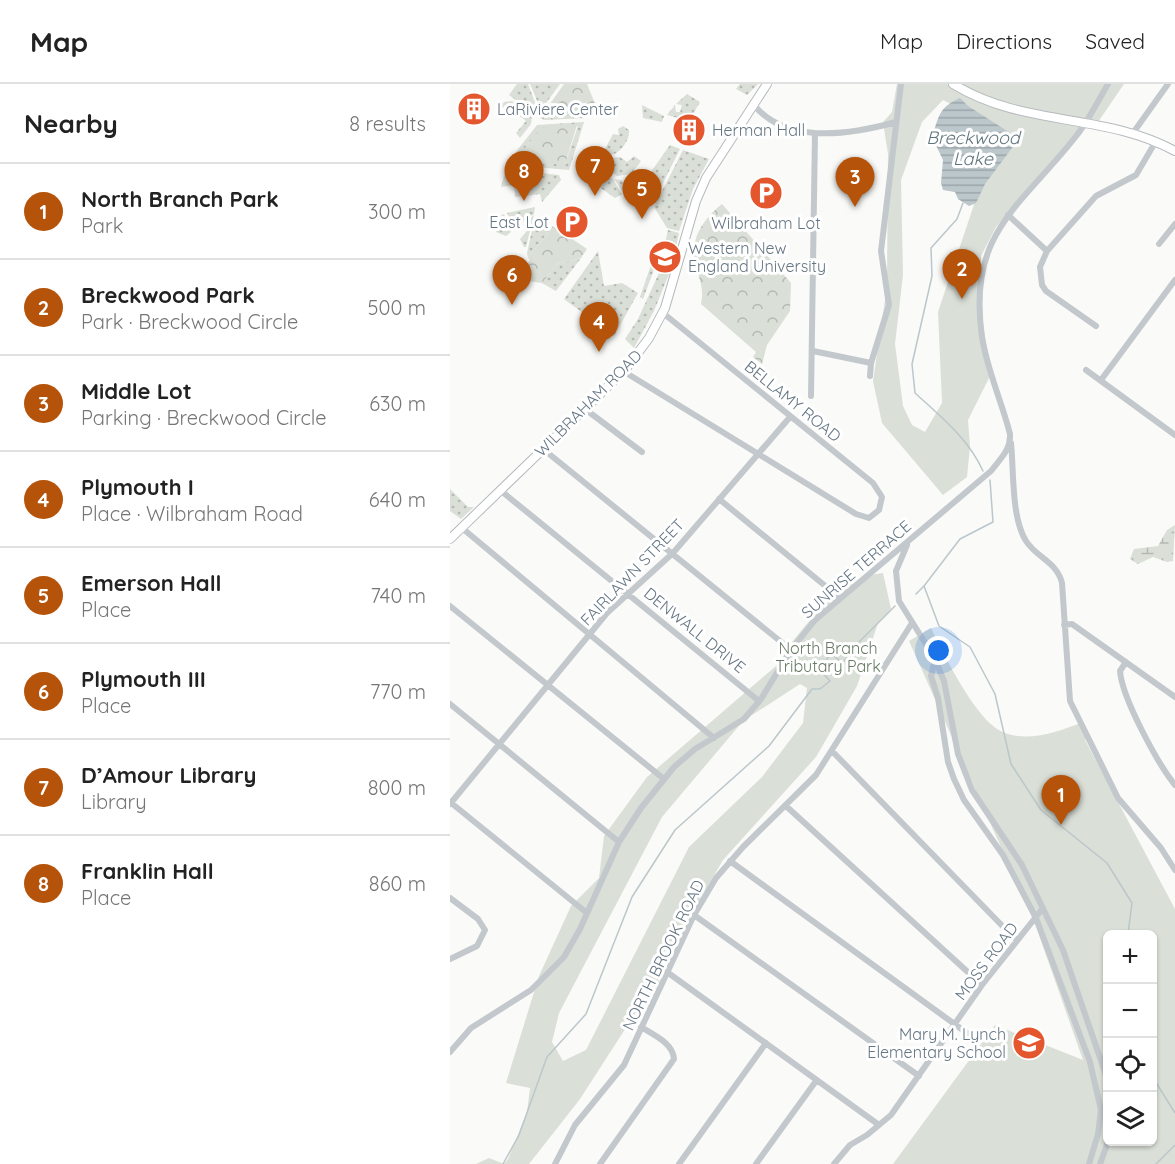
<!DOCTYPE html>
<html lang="en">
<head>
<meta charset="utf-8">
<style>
  :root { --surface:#fff; --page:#f6f6f6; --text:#222; --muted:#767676; --line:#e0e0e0; --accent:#b45309 }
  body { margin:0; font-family:Quicksand,sans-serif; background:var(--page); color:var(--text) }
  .controls { position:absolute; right:18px; bottom:18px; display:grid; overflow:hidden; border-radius:9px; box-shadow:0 2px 4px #0004 }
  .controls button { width:54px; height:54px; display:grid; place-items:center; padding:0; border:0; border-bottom:2px solid var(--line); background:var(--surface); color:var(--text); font:30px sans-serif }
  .you { position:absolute; left:489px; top:567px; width:21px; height:21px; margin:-15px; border:4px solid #fff; border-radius:50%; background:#1a73e8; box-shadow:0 0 0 9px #1a73e833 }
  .badge { display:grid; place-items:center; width:39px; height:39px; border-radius:50%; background:var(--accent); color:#fff; font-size:20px; font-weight:700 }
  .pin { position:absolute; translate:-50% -50px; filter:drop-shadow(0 2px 3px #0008) }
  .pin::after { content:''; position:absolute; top:32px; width:21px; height:18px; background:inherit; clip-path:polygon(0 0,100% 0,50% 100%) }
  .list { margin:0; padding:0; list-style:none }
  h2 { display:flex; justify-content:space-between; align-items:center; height:78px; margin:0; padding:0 24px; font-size:26px }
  h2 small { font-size:20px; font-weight:400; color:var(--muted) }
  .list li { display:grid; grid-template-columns:39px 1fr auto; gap:18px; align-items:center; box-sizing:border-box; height:96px; padding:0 24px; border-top:2px solid var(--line) }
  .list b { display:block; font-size:22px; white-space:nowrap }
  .list p { margin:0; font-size:20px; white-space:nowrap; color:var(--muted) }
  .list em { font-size:20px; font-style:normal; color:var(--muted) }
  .icon { flex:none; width:33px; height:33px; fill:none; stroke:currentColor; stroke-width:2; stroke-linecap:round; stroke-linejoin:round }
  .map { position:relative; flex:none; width:725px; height:1080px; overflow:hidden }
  header { display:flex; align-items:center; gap:36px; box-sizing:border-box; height:84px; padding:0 30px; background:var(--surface); border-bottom:2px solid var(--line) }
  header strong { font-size:28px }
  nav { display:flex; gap:33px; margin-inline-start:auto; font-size:21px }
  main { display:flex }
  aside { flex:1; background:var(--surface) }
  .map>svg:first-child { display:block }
</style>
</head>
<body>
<header>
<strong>Map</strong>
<nav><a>Map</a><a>Directions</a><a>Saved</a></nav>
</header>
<main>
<aside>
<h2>Nearby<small>8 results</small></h2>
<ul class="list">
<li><span class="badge">1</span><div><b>North Branch Park</b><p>Park</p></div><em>300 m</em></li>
<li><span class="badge">2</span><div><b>Breckwood Park</b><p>Park · Breckwood Circle</p></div><em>500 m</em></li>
<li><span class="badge">3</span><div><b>Middle Lot</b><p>Parking · Breckwood Circle</p></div><em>630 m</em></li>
<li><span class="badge">4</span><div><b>Plymouth I</b><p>Place · Wilbraham Road</p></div><em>640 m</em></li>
<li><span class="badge">5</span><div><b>Emerson Hall</b><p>Place</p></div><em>740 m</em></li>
<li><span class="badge">6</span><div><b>Plymouth III</b><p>Place</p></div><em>770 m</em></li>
<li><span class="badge">7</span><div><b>D’Amour Library</b><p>Library</p></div><em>800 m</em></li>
<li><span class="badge">8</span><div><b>Franklin Hall</b><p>Place</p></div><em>860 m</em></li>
</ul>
</aside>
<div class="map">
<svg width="725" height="1080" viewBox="0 0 725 1080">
  <defs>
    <pattern id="grass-dots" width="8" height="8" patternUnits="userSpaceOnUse" patternTransform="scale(1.5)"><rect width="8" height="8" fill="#dadfd7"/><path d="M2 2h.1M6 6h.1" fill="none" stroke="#b4b9b4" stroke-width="1.8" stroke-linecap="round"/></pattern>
    <pattern id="forest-crowns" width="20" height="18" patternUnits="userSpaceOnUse" patternTransform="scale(1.5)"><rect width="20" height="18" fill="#dadfd7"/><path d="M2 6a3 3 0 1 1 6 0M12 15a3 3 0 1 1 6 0" fill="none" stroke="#b4b9b4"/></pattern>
    <pattern id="wetland-marsh" width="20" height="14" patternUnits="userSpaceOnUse" patternTransform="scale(1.5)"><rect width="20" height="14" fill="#dadfd7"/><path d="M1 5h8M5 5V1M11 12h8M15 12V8" fill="none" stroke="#b4b9b4"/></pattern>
    <pattern id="water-rules" width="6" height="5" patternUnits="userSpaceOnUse" patternTransform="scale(1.5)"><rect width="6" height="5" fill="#bbc7cb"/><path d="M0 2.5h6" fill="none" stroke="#9ca6aa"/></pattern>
  </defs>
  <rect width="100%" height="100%" fill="#fafaf8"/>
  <path fill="url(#grass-dots)" fill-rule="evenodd" d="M67,0H78L89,29L87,32L59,11Z
    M80,0H110L91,26Z
    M290,0H308L297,11L286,5Z
    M237,10L250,18L239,37L217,31L225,21L226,28H230L232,21L226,20Z
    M62,17L82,32L81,40L70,54L66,49L76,37L55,21L51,26L48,24L54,18Z
    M192,21L214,32L212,38L193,34Z
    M134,38L119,86L60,81L62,73L87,41ZM128,42L115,80L70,70L91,45Z
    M173,42L179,46C180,56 170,70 160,71L155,65L163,50L169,51L168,45Z
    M220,61L230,65L202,121L186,98L187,94L193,99Z
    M233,66L259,75L243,105L229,147L217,144L204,123Z
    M154,69L161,74L170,73L177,78L184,72L191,77L181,90L167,92L155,82Z
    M56,85L109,91L111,96L92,118L90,110L65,113L64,101L51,103Z
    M157,93L163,95L172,110L165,114L145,100Z
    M164,95L171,96L187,109L177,114Z
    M85,123L84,130L64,144L57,129Z
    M54,130L61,148L56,152L46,148L50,132Z
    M84,131L76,163H74L70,155L77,147L74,140Z
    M84,137L99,147L78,174L77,169Z
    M218,146L229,149L221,186L212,185L210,182Z
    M148,167L154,202L172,199L188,209L164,252L114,215Z
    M131,174L106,207L92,199L107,180Z
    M201,181L205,183L193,215L190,213Z
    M209,189L219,190L204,227L184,264L175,255L188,235Z
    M0,405L18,423H24L11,435L0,427Z"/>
  <path fill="url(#forest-crowns)" d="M114,0H137L146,22L135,34L95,36L90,34Z
    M127,41L115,80C102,80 78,81 70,70L91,44Z
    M272,120L341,199L340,227L317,261L312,280L303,273L306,268L251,220C254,204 250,197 246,183C238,157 253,135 272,120Z
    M103,142L137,165L131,174L107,180L92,199L72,196L73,185L80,176L78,174Z"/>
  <path fill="url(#wetland-marsh)" d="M725,441L723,477L717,478L703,473L688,480L680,475L684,465L708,462L717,446Z"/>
  <path fill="#dadfd7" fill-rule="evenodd" d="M447,0H674L646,41L631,46L546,143L531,172L532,239L542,288L518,336L520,362L517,393L493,411L432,339L423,297L437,202L438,70L433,38L442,28ZM493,16L530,35L545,58L488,228L492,319L475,348L462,341L453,322L445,260L453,191L451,96L472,38Z
    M433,489L441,525L428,539L407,602L366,673L273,776L242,829L207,878L209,898L199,908L130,1015L79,1080H26L39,1074L54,1080L58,1075L77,1028L80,1004L56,999L89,892L121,822L149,794L154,752L197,693L333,576L334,568C361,536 388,494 433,489ZM350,600L357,604L353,639L312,693L239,763L136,966L113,977L102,958L109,929L212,733L293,637Z
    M481,544C494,571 522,628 547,645C572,661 608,648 633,638L639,653L635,656L725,825V1080H443L545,941L633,976L584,837L459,557ZM658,850H702V1058H658Z"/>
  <path fill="url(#water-rules)" d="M510,14L518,22L562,50L565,60L535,100L526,119L519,122L508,115L505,108L493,106L491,99L493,76L482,53C489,32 489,23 510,14Z"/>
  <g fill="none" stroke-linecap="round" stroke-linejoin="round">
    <path stroke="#bbc7cb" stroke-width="1.5" d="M513,119L507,135L481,164L482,192L462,280L465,309C490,332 519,355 533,387
      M540,396L543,438L510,455L474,502L489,542L520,563L545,610L561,680L591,726L657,779L682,819L678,850
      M466,510L474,502
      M658,877V878
      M702,992L725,1029
      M53,1080L69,1051L97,973L136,930L182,813L225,746L319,662L362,605H370L380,597L371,587L380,569L393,579L403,564L445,522
      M706,1080L725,1061"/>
    <defs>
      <path id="major" d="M503,0C575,44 653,28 725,67
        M0,455L175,286L199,254L215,224L246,117L256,94L317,0"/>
    </defs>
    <use href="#major" stroke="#b5babe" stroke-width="10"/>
    <path stroke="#c3c8cc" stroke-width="6" d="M304,21C337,62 403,50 446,38
      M683,49L718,0
      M558,131L597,167
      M709,160L725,140
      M646,242L596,207L592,201L590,183L597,167L646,112L686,91L706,57
      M363,267L421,279
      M636,286L725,351
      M173,287L406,430L419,434L429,426L432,413L423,399L213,229
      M420,292L421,279L439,221L431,167L451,0
      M651,296L725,196
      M361,312L365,49
      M135,325L192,368
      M561,359C564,387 561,433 576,457C587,474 607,478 612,499L620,617L668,714L711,764L725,786
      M93,365L341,566
      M50,406L309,617
      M269,415L390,514
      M12,444L264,654
      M457,461L446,487L449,517L484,573L494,597L508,670L522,706L572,781L613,866L658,997
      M0,522L214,695
      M614,541L622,540L725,613
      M485,575L481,592L488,614L498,678L504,695L514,716L553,771L586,834L640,978L651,1026L648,1050L639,1080
      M676,578L670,587C672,614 708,680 725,701
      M0,620L169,758
      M382,667L567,857
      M0,718L137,829
      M0,720L157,529L223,469L340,333
      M336,722L532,901
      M280,777L521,952
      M0,814L28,835L35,846L27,862L0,875
      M244,831L469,992
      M217,888L429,1041
      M0,968L21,944L81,906L114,873L130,845L169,758L191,724L224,683L245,665L294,635L311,615L341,566L365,536L541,387C550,375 561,366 560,350C552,318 537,286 532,253C517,148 570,124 627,51C639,35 648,17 658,0
      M105,1080L125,1041L174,981L244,831L266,794L293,763L366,691L462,539
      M150,1080L224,975C223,959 204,951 191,943
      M229,1080L316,959
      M306,1080L366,997
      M384,1080L400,1061L417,1051L441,1031L532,901L593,824
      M650,1080L658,1058"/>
    <use href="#major" stroke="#fff" stroke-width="8"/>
  </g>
  <defs>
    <symbol id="building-disc" viewBox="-11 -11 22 22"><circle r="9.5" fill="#e4572e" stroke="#fff"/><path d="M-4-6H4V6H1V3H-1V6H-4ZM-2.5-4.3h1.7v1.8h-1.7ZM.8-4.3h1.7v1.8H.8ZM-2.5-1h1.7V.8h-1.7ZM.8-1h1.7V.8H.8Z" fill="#fff"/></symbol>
    <symbol id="parking-disc" viewBox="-11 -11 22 22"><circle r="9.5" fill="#e4572e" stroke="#fff"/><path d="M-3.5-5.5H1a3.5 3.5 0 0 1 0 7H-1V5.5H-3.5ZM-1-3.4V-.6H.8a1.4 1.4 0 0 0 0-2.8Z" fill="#fff"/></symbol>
    <symbol id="university-disc" viewBox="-11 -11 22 22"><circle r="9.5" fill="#e4572e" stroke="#fff"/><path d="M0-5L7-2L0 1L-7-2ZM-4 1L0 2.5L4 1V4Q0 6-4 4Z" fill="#fff"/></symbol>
    <symbol id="school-disc" viewBox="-11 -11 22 22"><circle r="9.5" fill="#e4572e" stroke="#fff"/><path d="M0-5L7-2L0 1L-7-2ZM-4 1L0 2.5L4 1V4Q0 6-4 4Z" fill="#fff"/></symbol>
  </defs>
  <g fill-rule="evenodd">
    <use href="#building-disc" x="5" y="6" width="38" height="38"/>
    <use href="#building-disc" x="220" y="27" width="38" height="38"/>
    <use href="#parking-disc" x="297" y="90" width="38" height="38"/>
    <use href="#parking-disc" x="103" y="119" width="38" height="38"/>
    <use href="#university-disc" x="196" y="154" width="38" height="38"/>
    <use href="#school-disc" x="560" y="940" width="38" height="38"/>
  </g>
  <g text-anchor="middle" stroke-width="6" stroke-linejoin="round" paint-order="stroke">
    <g font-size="16" fill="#657683" stroke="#fff" text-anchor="start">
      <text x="47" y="31">LaRiviere Center</text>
      <text x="262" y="52">Herman Hall</text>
      <text x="99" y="144" text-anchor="end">East Lot</text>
      <text x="316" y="145" text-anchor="middle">Wilbraham Lot</text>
      <text x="238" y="170">Western New<tspan x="238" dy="18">England University</tspan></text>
      <text x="556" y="956" text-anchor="end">Mary M. Lynch<tspan x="556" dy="18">Elementary School</tspan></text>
    </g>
    <g font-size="16" fill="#657683" stroke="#fff">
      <text transform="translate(343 317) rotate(39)" y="6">BELLAMY ROAD</text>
      <text transform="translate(138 319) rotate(-45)" y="6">WILBRAHAM ROAD</text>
      <text transform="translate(406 485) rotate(-41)" y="6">SUNRISE TERRACE</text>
      <text transform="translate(182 488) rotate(-46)" y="6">FAIRLAWN STREET</text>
      <text transform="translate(245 546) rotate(39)" y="6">DENWALL DRIVE</text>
      <text transform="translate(213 871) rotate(-64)" y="6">NORTH BROOK ROAD</text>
      <text transform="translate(536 877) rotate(-53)" y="6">MOSS ROAD</text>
    </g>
    <g font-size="16" fill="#687a64" stroke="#fff">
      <text x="378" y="570">North Branch<tspan x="378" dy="18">Tributary Park</tspan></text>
    </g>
    <g font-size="18" font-style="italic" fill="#60757c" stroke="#fff">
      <text x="523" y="60">Breckwood<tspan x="523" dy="21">Lake</tspan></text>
    </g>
  </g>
</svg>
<div class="controls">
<button>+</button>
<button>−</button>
<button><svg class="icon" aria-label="locate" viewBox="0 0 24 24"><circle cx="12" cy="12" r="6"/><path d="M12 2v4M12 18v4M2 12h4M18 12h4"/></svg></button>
<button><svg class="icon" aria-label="layers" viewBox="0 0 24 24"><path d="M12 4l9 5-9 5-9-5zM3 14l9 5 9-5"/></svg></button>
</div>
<div class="you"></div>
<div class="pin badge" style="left:611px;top:741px">1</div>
<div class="pin badge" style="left:512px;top:215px">2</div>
<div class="pin badge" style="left:405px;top:123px">3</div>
<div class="pin badge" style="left:149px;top:268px">4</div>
<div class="pin badge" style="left:192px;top:135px">5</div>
<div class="pin badge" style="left:62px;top:221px">6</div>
<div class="pin badge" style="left:145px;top:112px">7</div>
<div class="pin badge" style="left:74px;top:117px">8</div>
</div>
</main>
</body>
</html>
